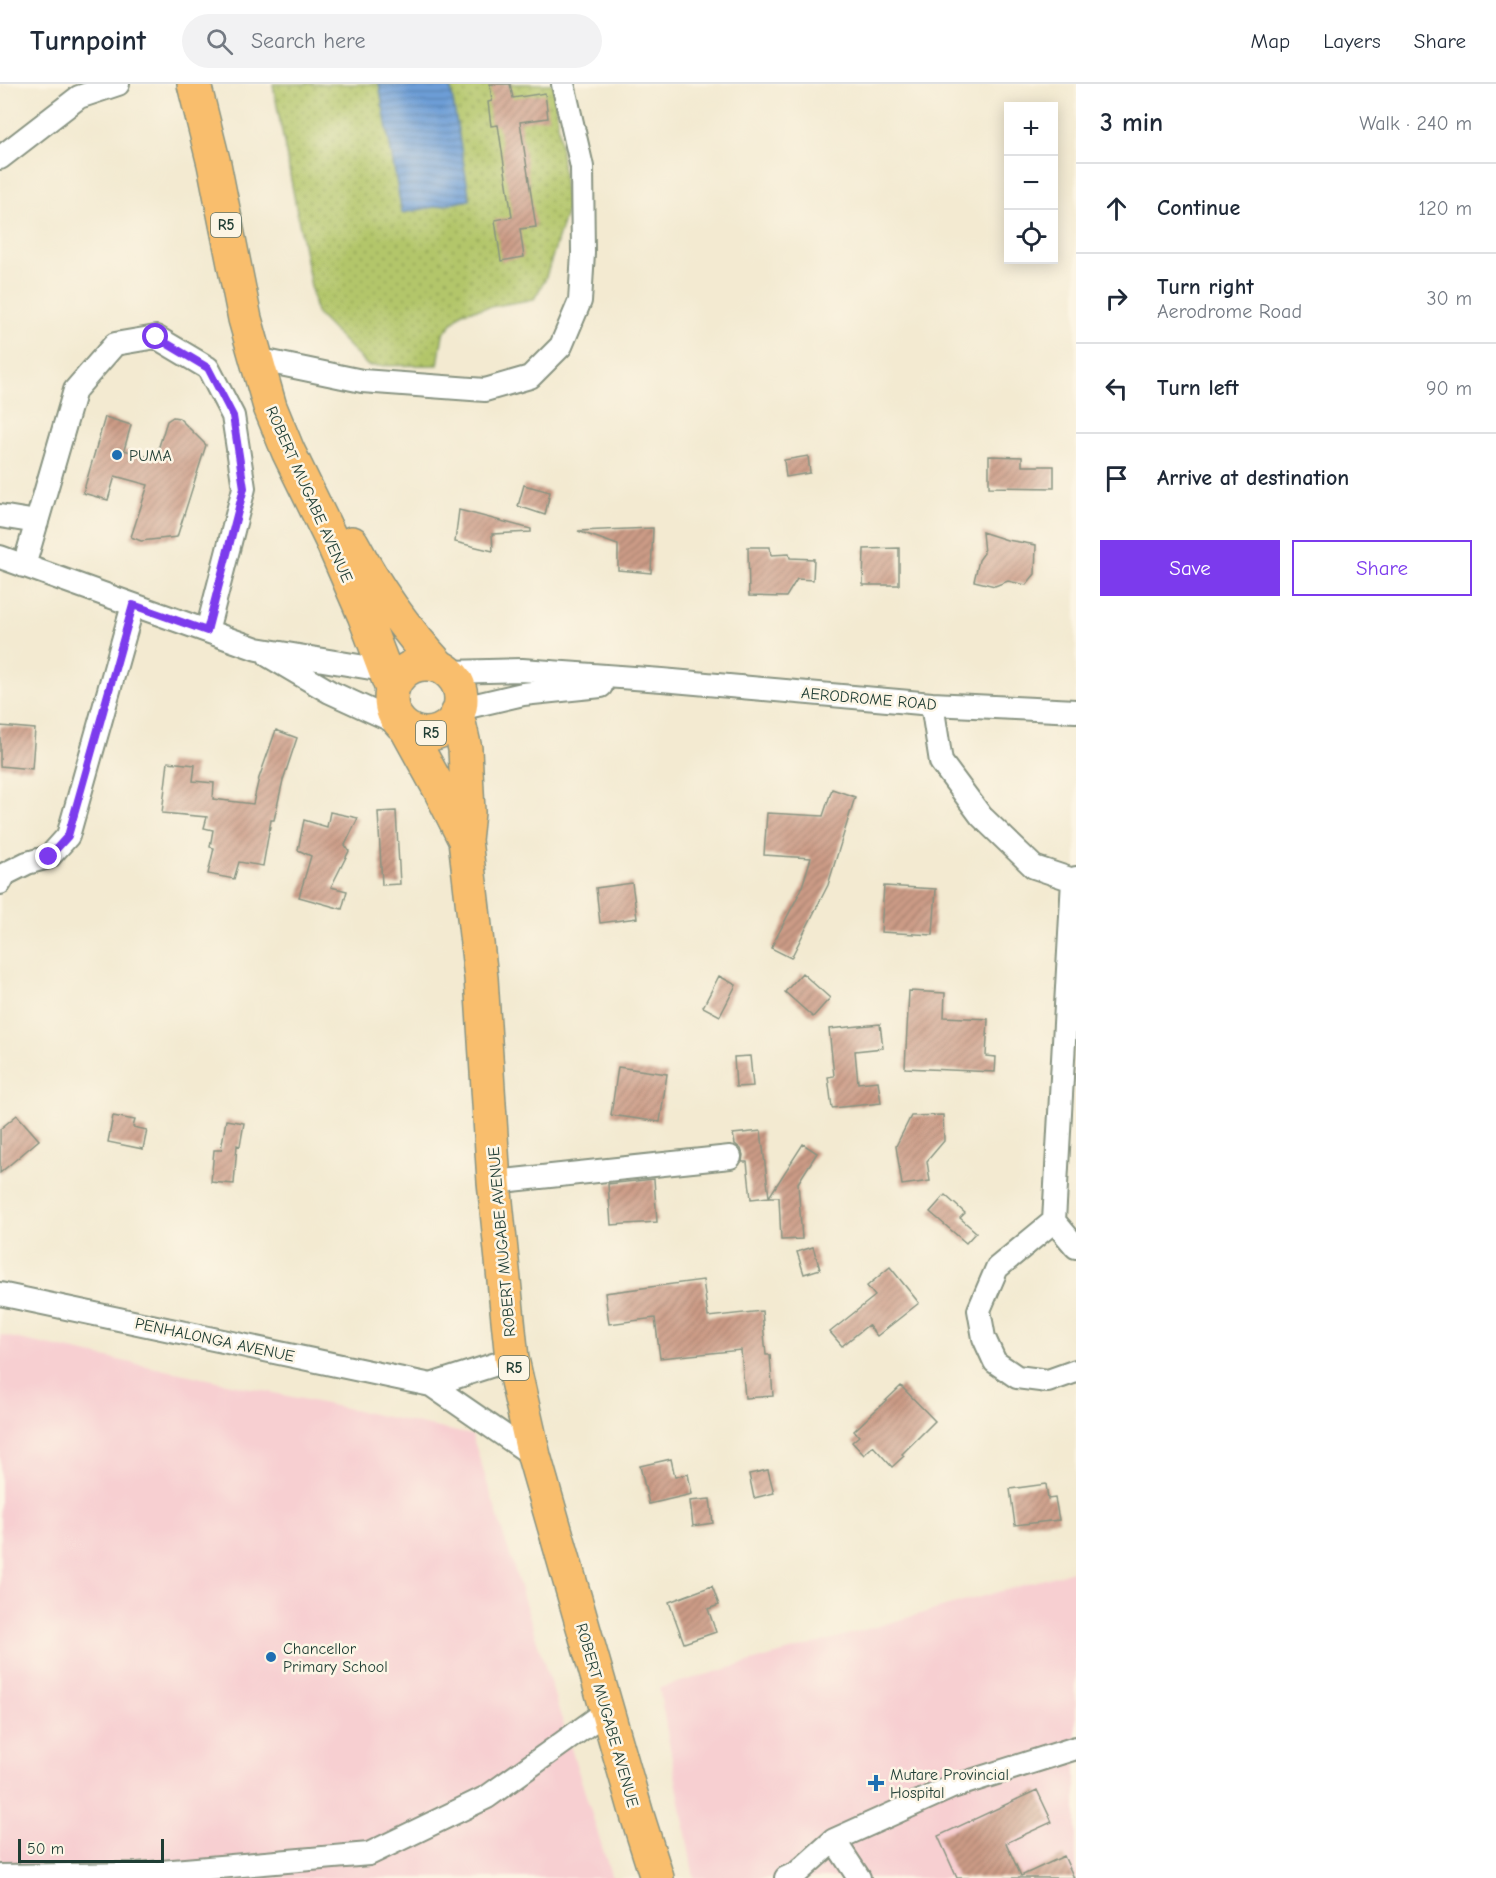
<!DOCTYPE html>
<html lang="en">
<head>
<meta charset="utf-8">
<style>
  :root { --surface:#fff; --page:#f2f2f3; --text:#1f2937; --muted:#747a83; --line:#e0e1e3; --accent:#7c3aed }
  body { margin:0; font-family:"Comic Neue",sans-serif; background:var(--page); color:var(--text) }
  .controls { position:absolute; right:18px; top:18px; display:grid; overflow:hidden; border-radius:0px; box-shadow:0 3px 15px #0003 }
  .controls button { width:54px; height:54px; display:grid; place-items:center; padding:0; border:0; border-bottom:2px solid var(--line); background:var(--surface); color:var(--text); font:30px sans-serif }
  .scale { position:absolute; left:18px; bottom:15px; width:146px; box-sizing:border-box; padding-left:6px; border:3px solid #1f3d34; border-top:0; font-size:16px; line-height:21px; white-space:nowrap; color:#1f3d34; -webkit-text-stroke:4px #fcf5e5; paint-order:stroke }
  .stop { position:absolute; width:18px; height:18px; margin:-14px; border:4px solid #7c3aed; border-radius:50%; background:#fff }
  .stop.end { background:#7c3aed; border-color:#fff; box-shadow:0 2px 6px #0008 }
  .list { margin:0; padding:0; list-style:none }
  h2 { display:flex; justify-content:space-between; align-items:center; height:78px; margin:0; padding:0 24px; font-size:26px }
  h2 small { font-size:20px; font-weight:400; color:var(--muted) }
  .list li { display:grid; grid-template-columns:39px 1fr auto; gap:18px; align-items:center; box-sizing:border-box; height:90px; padding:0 24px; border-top:2px solid var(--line) }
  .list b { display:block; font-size:22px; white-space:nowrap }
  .list p { margin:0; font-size:20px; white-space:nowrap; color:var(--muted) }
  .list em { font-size:20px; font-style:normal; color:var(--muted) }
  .actions { display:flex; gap:12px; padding:18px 24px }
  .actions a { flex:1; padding:14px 0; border:2px solid var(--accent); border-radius:0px; text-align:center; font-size:21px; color:var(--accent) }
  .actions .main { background:var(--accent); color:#fff }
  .icon { flex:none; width:33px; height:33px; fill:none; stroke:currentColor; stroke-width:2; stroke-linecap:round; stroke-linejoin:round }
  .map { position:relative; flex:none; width:1076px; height:1794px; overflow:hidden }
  header { display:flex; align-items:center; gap:36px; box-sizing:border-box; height:84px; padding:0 30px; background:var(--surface); border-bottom:2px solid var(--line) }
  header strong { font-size:28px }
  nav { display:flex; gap:33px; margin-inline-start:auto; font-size:21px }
  .search { width:420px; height:54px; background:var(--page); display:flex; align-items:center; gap:15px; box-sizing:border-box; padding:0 21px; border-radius:33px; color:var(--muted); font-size:22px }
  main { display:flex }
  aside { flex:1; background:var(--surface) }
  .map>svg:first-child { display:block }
</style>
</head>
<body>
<header>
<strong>Turnpoint</strong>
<div class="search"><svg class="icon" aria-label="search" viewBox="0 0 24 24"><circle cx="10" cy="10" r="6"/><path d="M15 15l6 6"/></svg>Search here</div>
<nav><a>Map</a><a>Layers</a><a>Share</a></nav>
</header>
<main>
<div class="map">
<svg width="1076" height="1794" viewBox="0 0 1076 1794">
  <defs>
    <pattern id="park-dots" width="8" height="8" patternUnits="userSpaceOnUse" patternTransform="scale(1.5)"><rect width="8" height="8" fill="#b3c66a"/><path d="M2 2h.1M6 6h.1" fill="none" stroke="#91a258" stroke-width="1.8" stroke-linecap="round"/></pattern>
    <pattern id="water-rules" width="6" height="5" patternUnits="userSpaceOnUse" patternTransform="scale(1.5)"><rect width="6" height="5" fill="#6d9ed7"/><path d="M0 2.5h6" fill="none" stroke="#5982af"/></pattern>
    <pattern id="building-hatch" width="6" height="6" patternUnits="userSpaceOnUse" patternTransform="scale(1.5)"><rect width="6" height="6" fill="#cc9b86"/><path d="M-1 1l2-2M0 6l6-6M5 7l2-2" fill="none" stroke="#a5806e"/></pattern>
  </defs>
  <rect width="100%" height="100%" fill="#fcf5e5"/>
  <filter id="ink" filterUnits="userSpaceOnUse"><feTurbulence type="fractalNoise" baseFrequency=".0167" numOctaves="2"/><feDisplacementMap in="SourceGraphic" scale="12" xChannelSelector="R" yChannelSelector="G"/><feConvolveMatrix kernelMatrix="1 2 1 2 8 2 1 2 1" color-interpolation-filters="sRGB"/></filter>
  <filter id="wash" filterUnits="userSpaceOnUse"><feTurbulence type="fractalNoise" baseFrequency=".008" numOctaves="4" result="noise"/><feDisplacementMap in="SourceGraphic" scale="24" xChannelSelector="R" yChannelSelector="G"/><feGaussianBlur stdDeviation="1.35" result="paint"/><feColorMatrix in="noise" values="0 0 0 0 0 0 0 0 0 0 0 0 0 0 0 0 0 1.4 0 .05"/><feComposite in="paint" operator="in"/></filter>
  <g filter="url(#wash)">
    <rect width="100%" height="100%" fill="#f3ead1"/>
    <path fill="#f7cfd1" d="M0,1251L472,1351L612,1794H0Z
      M1076,1486V1794H694L659,1604Z"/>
    <path fill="url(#park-dots)" stroke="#69824f" stroke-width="1.5" d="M273,0H554L567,126L545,196L534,215L462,228L443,250L438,281L368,282L316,229Z"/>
    <path fill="url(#water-rules)" stroke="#466e86" stroke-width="1.5" d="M379,0H450L470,116L402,129Z"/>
    <g id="blocks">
      <path fill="url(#building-hatch)" d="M490,0H510L513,14L545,9L548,34L520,38L536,143L520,145L524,173L501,177L495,136L512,133L498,41L491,42L488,18L492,17Z
        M105,333L131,341L124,366L155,375L167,337L173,333L179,334L206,361L177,453L141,457L131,453L148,401L115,392L108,416L83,409Z
        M808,372L810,389L786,393L784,376Z
        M989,372L1022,373V382H1054V404L989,403Z
        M524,401L550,408L545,431L518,422Z
        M459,426L531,445V448L492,450L493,467L455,458Z
        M653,444L651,489L618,486V461L578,447Z
        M982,448L1007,456L1036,461L1035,490L1026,501L1008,497L995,502L974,497L979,476L984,469Z
        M748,463H770L771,471L789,470L790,474L814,475L813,496L797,495L786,513L749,512Z
        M899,464V501H863L864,465Z
        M0,642L35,645L32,685L0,682Z
        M276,646L297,654L283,696L274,736H271L263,782L239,778L234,795L208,790L214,764L210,763L213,746L204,744L207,733L162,729L168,678L195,681L193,697L214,699L213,715L253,720L259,694Z
        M832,705L855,713L828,801L791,874L771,864L801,806L811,774L764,771L767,729L823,732Z
        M396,727L400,800L382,801L378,728Z
        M330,728L358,734L345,761L349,767L331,803L347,807L342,825L299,813L311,772L298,766L304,736L327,743Z
        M632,799L637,834L600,839L596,804Z
        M884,802L936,805L933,851L881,848Z
        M802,889L830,914L813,933L785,908Z
        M719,892L736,901L720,932L703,923Z
        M909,907L945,909L944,933L988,935L986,972L996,973L995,988L905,984Z
        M880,940L883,964L855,967L858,999L878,997L881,1019L832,1024L828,993L834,992L829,945Z
        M750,972L753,1002L736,1003L734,973Z
        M618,983L667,990L660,1038L611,1031Z
        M17,1031L39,1056L0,1089V1045Z
        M943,1031L944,1057L927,1077L930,1097L902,1101L896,1062L911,1032Z
        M113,1032L135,1036L133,1043L147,1046L143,1065L108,1058Z
        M226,1036L244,1039L240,1062L237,1061L234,1100L211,1098L214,1066H221Z
        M761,1047L769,1113L751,1115L747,1078H742L743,1071L741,1065L735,1060L733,1050Z
        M803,1060L817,1069L798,1099L802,1155L781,1156L779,1113H769Z
        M654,1095L657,1138L611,1141L608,1100Z
        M945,1111L965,1129L960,1134L976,1148L966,1159L930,1128Z
        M813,1163L820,1185L804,1190L797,1168Z
        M890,1183L919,1219L877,1252L868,1241L842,1262L830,1248L875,1212L867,1202Z
        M703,1196L708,1233L762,1227L766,1271H770L773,1312L745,1314L741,1266L660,1274L655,1234L609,1240L605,1209Z
        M901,1302L935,1337L902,1370L904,1372L892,1383L873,1362L864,1371L852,1358L859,1352L854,1347Z
        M671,1375L675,1393L688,1390L692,1410L649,1420L640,1382Z
        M768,1386L774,1409L754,1414L749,1390Z
        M1046,1400L1048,1415L1055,1414L1059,1436L1015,1441L1010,1405Z
        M710,1415L713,1439L693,1442L690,1417Z
        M712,1502L719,1521L708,1525L716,1548L684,1559L669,1518Z
        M1037,1706L1052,1738L1006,1759L1021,1792L1064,1772L1074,1794H957L938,1752Z"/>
    </g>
  </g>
  <g filter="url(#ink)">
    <use href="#blocks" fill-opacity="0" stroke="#899482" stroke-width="1.5"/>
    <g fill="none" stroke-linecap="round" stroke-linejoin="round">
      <defs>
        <path id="minor" d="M0,74L79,13L118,0
          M271,278L362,297L485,306L530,293L561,262L580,217L583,169L582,83L563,0
          M0,432L37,438
          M0,473L257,565L395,588
          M24,482L75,306L115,260L156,253L208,284L233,332L244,404L207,547
          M269,572L330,608L404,642
          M449,588L522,586L662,596L932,620L1076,627
          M932,620L941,678L981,732L1034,783L1073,796L1076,794
          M459,625L523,610L601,602
          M1073,796L1054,1137L1076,1163
          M0,799L5,790L27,779L49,773L68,752L133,521
          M494,1098L730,1073
          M1054,1137L997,1184L979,1226L984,1254L995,1278L1017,1293L1048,1297L1076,1287
          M0,1210L431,1301L534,1372
          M431,1301L512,1275
          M834,1756L859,1794
          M0,1792L138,1790L369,1770L487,1713L607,1627
          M786,1794L797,1789L834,1756L952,1703L1076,1664"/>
        <path id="highway" d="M194,0L214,80L245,235L270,323L288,367L331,455L364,531L392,605
          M352,459C376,504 405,545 440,583
          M391 615a35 35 0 1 1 70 0a35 35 0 1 1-70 0Z
          M457,630L465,665L468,728L465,756L481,894L494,1098L512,1275L534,1372L637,1731L657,1794
          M406,644L439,704L464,754"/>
      </defs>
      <use href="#minor" stroke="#899482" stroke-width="26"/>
      <use href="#highway" stroke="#899482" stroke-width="36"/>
      <use href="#minor" stroke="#fff" stroke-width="22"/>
      <use href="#highway" stroke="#f9be6d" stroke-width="33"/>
    </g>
  </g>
  <g fill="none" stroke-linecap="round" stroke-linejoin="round" filter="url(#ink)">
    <path stroke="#7c3aed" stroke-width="8" d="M49,773L68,752L133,521L207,547L244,404L233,332L208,284L156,253"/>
  </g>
  <g fill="#1f6fb2" stroke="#fcf5e5" stroke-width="2">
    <circle cx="117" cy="371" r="6"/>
    <circle cx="271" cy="1573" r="6"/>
    <path d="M873 1690h6v6h6v6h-6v6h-6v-6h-6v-6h6z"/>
  </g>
  <g text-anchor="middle" stroke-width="5" stroke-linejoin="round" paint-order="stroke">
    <g fill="#fcf5e5" stroke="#617469" stroke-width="1.5">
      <rect x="211" y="129" width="30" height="24" rx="4.5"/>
      <rect x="416" y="637" width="30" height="24" rx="4.5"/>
      <rect x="499" y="1272" width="30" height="24" rx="4.5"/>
    </g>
    <g font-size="15" font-weight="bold" fill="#1f3d34">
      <text x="226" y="146">R5</text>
      <text x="431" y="654">R5</text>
      <text x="514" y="1289">R5</text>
    </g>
    <g font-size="16" fill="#1f3d34" stroke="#fcf5e5" text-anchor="start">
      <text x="129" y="377">PUMA</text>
      <text x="283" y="1570">Chancellor<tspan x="283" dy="18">Primary School</tspan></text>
      <text x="890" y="1696">Mutare Provincial<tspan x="890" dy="18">Hospital</tspan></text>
    </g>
    <g font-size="16" fill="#1f3d34" stroke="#fcf5e5">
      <text transform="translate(310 410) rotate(66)" y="6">ROBERT MUGABE AVENUE</text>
      <text transform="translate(869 614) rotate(5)" y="6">AERODROME ROAD</text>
      <text transform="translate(501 1158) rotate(-95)" y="6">ROBERT MUGABE AVENUE</text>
      <text transform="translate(215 1255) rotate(12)" y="6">PENHALONGA AVENUE</text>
      <text transform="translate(608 1631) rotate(74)" y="6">ROBERT MUGABE AVENUE</text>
    </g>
  </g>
</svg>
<div class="controls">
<button>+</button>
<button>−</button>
<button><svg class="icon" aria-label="locate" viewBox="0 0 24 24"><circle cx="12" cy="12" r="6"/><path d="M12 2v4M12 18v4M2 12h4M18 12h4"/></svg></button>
</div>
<div class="scale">50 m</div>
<div class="stop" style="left:156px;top:253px"></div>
<div class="stop end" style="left:49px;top:773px"></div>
</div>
<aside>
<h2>3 min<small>Walk · 240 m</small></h2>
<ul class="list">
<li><svg class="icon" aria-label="ahead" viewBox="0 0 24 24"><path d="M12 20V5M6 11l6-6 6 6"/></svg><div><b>Continue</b></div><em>120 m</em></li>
<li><svg class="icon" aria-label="right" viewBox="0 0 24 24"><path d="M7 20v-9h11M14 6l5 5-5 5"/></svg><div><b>Turn right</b><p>Aerodrome Road</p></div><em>30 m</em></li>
<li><svg class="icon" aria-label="left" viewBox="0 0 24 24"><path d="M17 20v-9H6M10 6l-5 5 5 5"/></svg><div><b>Turn left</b></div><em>90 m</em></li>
<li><svg class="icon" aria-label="arrive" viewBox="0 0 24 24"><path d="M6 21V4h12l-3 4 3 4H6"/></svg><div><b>Arrive at destination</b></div></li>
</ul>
<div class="actions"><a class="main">Save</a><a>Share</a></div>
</aside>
</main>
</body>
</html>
